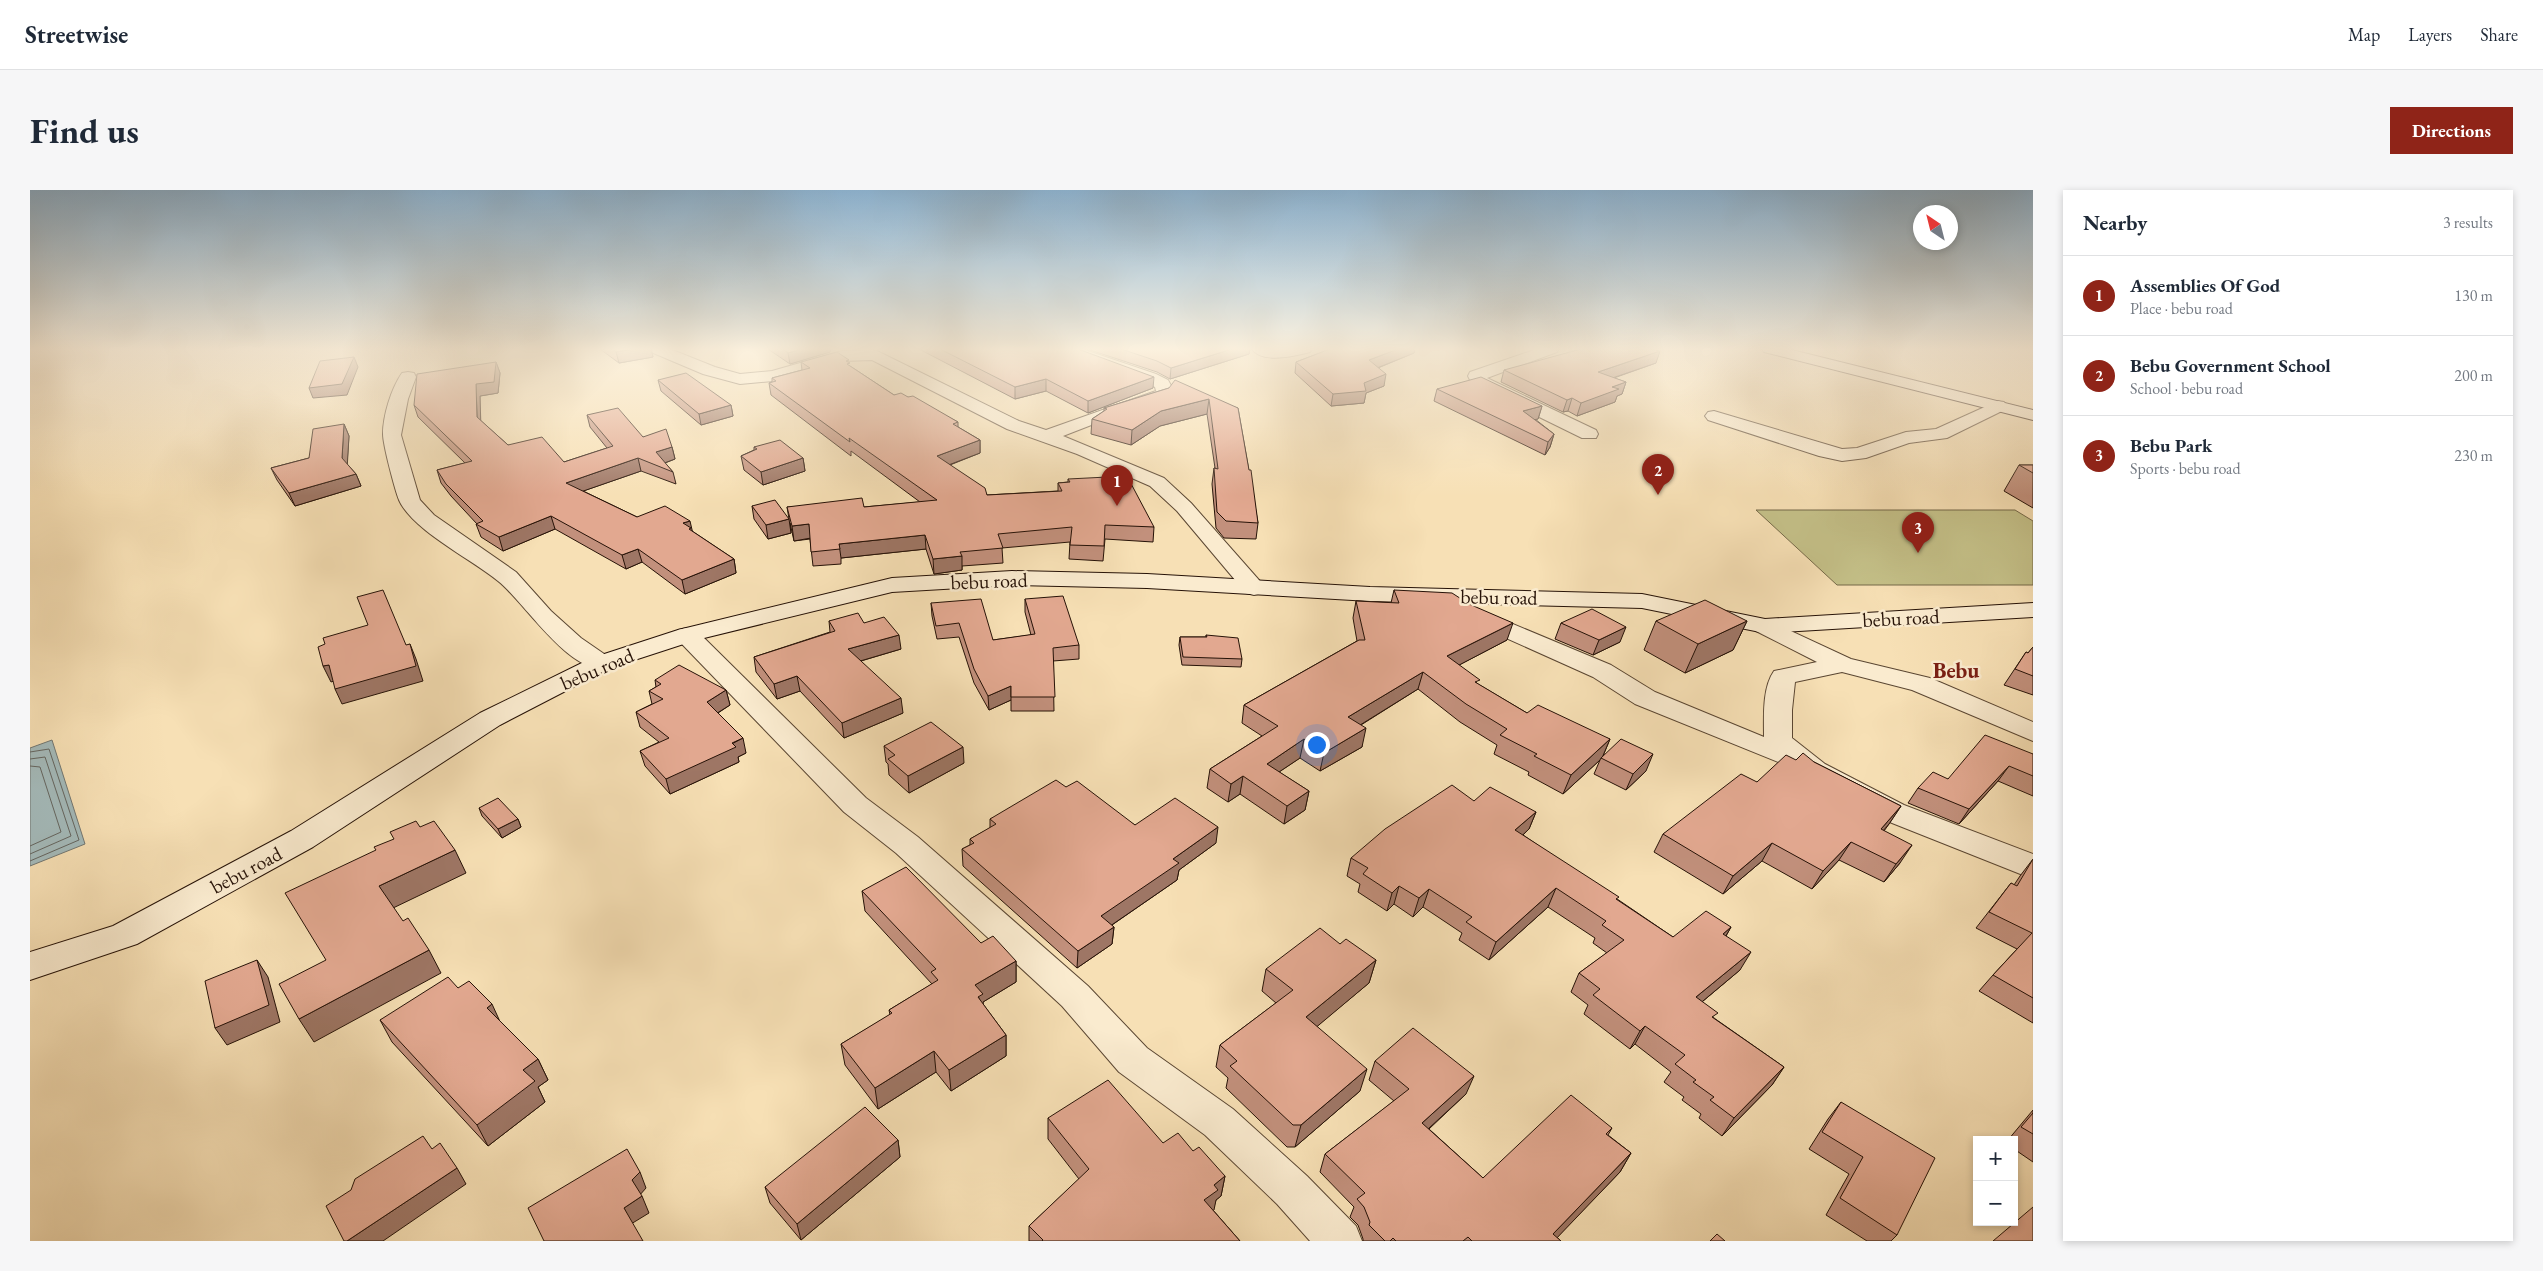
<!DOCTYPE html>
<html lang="en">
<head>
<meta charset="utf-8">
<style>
  :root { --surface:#fff; --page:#f6f6f7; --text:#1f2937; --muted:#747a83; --line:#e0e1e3; --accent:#8f2418 }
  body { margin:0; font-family:"EB Garamond",serif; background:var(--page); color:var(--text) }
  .controls { position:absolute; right:15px; bottom:15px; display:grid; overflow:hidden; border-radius:0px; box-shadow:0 2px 8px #0003 }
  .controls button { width:45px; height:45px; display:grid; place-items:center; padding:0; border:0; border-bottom:1px solid var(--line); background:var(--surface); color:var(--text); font:25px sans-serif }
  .compass { position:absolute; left:1883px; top:15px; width:45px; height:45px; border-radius:50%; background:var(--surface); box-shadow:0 2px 8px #0003; rotate:325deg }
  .you { position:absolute; left:1286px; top:554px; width:18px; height:18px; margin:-12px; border:4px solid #fff; border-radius:50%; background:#1a73e8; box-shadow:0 0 0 8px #1a73e833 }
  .badge { display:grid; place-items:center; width:32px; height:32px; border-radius:50%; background:var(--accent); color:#fff; font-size:16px; font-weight:700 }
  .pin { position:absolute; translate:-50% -41px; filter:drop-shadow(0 1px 2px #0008) }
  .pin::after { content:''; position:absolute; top:26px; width:18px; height:15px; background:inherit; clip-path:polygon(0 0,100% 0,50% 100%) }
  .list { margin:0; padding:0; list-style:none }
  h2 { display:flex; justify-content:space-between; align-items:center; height:65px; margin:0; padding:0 20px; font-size:21px }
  h2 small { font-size:16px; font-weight:400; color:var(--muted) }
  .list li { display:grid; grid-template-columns:32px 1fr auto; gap:15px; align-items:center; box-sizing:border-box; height:80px; padding:0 20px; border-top:1px solid var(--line) }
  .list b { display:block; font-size:19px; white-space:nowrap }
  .list p { margin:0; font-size:16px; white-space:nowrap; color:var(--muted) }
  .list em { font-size:16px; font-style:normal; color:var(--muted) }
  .map { position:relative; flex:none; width:2003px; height:1051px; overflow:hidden; border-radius:0px }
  header { display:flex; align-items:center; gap:30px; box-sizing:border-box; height:70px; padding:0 25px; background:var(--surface); border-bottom:1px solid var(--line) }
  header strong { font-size:24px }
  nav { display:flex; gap:28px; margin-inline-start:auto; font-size:18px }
  .intro { display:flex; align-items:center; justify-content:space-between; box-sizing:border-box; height:120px; padding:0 30px }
  h1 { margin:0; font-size:35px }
  .button { padding:12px 22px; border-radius:0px; background:var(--accent); color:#fff; font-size:18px; font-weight:700 }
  main { display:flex; gap:30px; padding:0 30px }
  aside { flex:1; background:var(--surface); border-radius:0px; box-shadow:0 2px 8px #0003 }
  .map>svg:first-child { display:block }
</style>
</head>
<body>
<header>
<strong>Streetwise</strong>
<nav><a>Map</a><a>Layers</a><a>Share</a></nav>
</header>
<div class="intro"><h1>Find us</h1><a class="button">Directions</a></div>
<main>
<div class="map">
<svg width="2003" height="1051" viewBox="0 0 2003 1051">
  <rect width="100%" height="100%" fill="#f7e0b5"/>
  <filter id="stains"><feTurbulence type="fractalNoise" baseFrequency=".004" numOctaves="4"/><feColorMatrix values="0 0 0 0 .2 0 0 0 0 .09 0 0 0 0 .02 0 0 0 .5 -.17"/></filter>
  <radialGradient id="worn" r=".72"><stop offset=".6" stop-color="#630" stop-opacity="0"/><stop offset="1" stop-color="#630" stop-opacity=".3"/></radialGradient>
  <path fill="#c4c088" stroke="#756948" d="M1726,320H1985L2003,331V395H1807Z"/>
  <path fill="#a4baba" stroke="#727772" d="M22,550L55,654L0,676V558Z"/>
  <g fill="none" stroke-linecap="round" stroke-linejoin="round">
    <path stroke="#656660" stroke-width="1" d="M0,562L19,559L49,650L0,671
      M0,569L15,567L41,646L0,664
      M0,576L10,577L31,642L0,656"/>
    <defs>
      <path id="street" d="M619,159H640L685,177L710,184L742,181L812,161L845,160L989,231L1016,240L1126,201L1125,197L1114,192L1031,162L1029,159H1052L1126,184L1138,190L1144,201L1137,210L1082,227L1033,246L1134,288L1161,313L1236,398L1232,403L1224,405L1216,403L1147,321L1120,296L1047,264L977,239L842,170L812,171L743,191L710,194L673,184L621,162Z
        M1222,159H1282L1280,162C1265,166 1232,174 1222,159Z
        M1507,159H1529L1527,162L1457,188L1566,240L1568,244L1566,248H1552L1442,194L1438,186L1440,182Z
        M378,182L384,183L386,187L378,209L371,245L390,310L404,325L486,382L521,421L551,448L580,468L584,473L580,478C541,488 495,412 468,391C443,370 382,340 369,310C365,300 353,255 353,244C353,226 361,199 372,183Z
        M1968,211L1974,212L1977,216L1974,220L1917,248L1879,253L1836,268L1812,271L1789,266L1678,230L1675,226L1678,222L1684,221L1812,259L1827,258L1876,242L1906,239Z
        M1447,419L1581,475L1625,502L1734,547C1734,527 1732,498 1744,481L1787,472L1726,441L1723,436L1726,431L1735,429L1821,469L1900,488L2003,532V551L1882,500L1812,482L1765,492L1762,520V548L1795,574L1874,615L2003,664V689L1852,629L1775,588L1763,578L1605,514L1563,487L1438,431L1435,426L1438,421Z
        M657,438L666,440L836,608L888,647L1058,796L1117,858L1203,919L1277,986L1326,1036L1332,1051H1280L1247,1014L1175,945L1089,882L1032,816L866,663L814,622L648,450L645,445L648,440Z"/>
      <path id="secondary" d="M1732,159H1758L2003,220V230L1734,162Z
        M982,381L1117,384L1340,397L1612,404L1735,429L2003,413V427L1735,443L1612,418L1340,411L1117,398L982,395L862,402L666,450L580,478L470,535L283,657L107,754L0,790V762L83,736L261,641L450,523L562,468L648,440L862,388Z"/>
    </defs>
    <use href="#street" stroke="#5a4632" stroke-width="2"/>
    <use href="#secondary" stroke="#261207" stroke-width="2"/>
    <use href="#street" fill="#faebcf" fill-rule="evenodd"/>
    <use href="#secondary" fill="#faebcf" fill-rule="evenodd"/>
  </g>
  <path fill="#c2907c" stroke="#261207" d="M570,159H621L623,167L589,173Z
    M738,159H800V162L760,174Z
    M889,159H1048L1123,198L1058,223L1016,201L985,209Z
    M1057,159H1220L1219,164L1140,189L1127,182Z
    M1300,159H1385L1384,163L1348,178L1354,196L1336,203L1334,213L1301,216L1265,183L1266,172Z
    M466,172L470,183L468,203L450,206V230L478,255L534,272L577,258L560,237L557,225L613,247L642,257L645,269L635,273L643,282L646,294L611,281L553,301L607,327L662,341L704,369L706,383L655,404L612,372L596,379L525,339L473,361L451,347L446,334H447L421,306L411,293L407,280L435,273L388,227L384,215Z
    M771,172L820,176L864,205L878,207L928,232V237L950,250V263L920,275L957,305L1028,301V293L1038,292V289L1124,337L1123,352L1075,349L1073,371L1039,369L1040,352L972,358L973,373L932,376V380L904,384L896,359L811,368V374L783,376L780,349L764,351L760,333L761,343L738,349L724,329L722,316L759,329L757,317H834L890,312L821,261V266L741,205L739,193L742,192V188L772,180Z
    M1626,173L1584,188L1596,192L1592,204L1587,206L1585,212L1547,226L1538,221L1533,222L1471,192L1474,180Z
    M628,190L701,215L703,226L671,235L631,201Z
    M1139,198L1208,218L1228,333L1226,349L1194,348L1186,338L1182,294L1184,278H1185L1177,224L1130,236L1101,255L1061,244L1062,229L1074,221V218Z
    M1407,199L1512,216L1508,229H1505L1524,244L1520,257L1515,265L1404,211Z
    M314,234L319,246L317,274L326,284L331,296L265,316L247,290L241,278L279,268Z
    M724,257L773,268L775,281L733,295L714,280L711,266L724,260Z
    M1989,275H2003V318L1974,301Z
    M1364,400L1477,450L1429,475L1448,494L1497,523L1580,549L1573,566L1616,581L1596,600L1564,584L1570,570L1533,604L1498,585L1499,582L1464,564L1467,555L1430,532L1388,499L1331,535L1332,557L1290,581L1270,568L1249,582L1279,601L1275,620L1254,634L1210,604L1198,612L1177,598L1180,579L1232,546L1212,533L1214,515L1327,451L1323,428L1326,411L1361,413Z
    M995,409L1049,455V469L1023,471L1024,521H981V510L959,520L944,493L929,447L907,449L902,426L901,413L963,450L1001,445L995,422Z
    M799,431L834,433L871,459L831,471L873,523L814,548L770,501L747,509L726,482L724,467L800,442Z
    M1626,431H1717L1703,460L1655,483L1614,460Z
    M1531,433L1590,452L1563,465L1525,449Z
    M1176,445L1212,469L1211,477L1152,475L1149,455L1150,447H1176Z
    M2003,457V505L1974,495L1996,462L1998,463Z
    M625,490L696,500L700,515L688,523L716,563L708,567L709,572L640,604L615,576L610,561L629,552L610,537L606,522L622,514L619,501L626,497Z
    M854,556L934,573L879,603L859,585L858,574L856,572Z
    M2003,564V606L1968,591L1929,634L1878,613L1888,598Z
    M1784,572L1871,616L1859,634L1854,641L1870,673L1854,692L1809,670L1782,699L1732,671L1693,704L1624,662L1633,644L1727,592Z
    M1036,597L1105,635L1186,653L1149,680L1147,690L1082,735L1084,737L1082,754L1047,778L933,676L932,659L940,655V649L960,638V629Z
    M1444,611L1506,622L1499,639L1493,645L1643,747L1701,737L1696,746L1710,780L1672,812L1684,828L1754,877L1742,895L1692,946L1669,928L1671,924L1652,910L1654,907L1634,892L1641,882L1605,854L1600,859L1554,824L1558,815L1541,802L1549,783L1577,763L1563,753L1565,748L1518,717L1459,770L1429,750L1432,743L1393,717L1383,727L1364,714L1357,721L1328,702L1330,694L1317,686L1321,668Z
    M449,618L488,629L491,637L472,648L452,626Z
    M2003,669V833L1949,801L1963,785L1987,759L1946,738L1981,693L1984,695L1990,686Z
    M832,701L951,753L986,771V792L953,812V814L976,845V866L921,901L906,882L848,919L815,875L811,854L860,825L859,820L902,794L835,721Z
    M1310,754L1346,770L1339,793L1287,836L1330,901L1265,957H1257L1196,898L1198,888L1186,877L1190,855L1246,813L1232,801L1236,779Z
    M428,798L470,831L508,869L518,890L508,897L515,912L458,956L362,852L350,830Z
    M1345,871L1436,904L1399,939L1453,988L1582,938L1578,945L1601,963L1590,982L1527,1047L1531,1051H1333V1049L1328,1035L1320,1027L1324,1017L1290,982L1295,964L1364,911L1339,890Z
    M1811,912L1867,1045L1861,1051H1837L1796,1025L1819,984L1779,959L1798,929Z
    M2003,920V972L1984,959V950H1978Z
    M1018,928L1163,961L1195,986L1191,1006L1186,1010L1183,1020L1210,1051H999V1036L1049,989L1018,949Z
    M868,950L870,967L771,1050L740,1013L735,997Z"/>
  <path fill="#9e7665" stroke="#261207" d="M604,159H621L623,167L589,173L586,162Z
    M772,159H800V162L760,174L758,163Z
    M1202,159H1220L1219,164L1140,189L1141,178Z
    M1368,159H1385L1384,163L1337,182L1339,170Z
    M1630,161L1626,173L1565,194L1568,182Z
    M324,167L328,177L317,205L283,208L279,198Z
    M466,172L470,183L468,203L450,206L451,239L447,227L446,194Z
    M1356,184L1354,196L1336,203L1334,213L1301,216L1303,204Z
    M1124,187L1123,198L1058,223V211Z
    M1016,189V201L985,209V197Z
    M1596,192L1592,204L1587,206L1585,212L1547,226L1551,213L1582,197Z
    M1542,208L1538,221L1533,222L1537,210Z
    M1179,209L1177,224L1130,236L1101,255L1102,240L1131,221Z
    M701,215L703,226L671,235L669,224Z
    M1512,216L1508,229L1489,233L1493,221Z
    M314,234L319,246L317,280L312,268Z
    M1524,244L1520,257L1515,265L1518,252Z
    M950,250V263L908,279L907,266Z
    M642,257L645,269L629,275L626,262Z
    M608,268L611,281L539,306L536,293Z
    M773,268L775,281L733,295L731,282Z
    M326,284L331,296L265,316L259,303Z
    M521,326L525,339L473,361L469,347Z
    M759,329L761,343L738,349L736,335Z
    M660,331L663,344L653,333Z
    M779,334L781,348L764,351L762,336Z
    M895,345L896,359L811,368L809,354Z
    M608,359L612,372L596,379L592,365Z
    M932,366V380L904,384L903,369Z
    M704,369L706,383L655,404L652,390Z
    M1717,431L1703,460L1655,483L1668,454Z
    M1483,433L1477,450L1412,484L1417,466Z
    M1596,437L1590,452L1563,465L1569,450Z
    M869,445L871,459L820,474L818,459Z
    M380,454L386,469L393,491L312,514L305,499Z
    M299,475L307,490L301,492L293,476Z
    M1393,482L1388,499L1314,545L1318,527Z
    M767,486L770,501L747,509L744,494Z
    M981,496V510L959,520L958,506Z
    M696,500L700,515L681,527L677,512Z
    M871,508L873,523L814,548L812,533Z
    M1336,538L1332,557L1290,581L1294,563Z
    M713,548L716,563L708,567L709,572L640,604L636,589Z
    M1274,549L1270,568L1234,592L1237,574Z
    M1580,549L1572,568H1571L1570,570L1533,604L1541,585Z
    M933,557L934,573L879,603L878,586Z
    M1623,564L1616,581L1596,600L1603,584Z
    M1979,576L1968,591L1929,634L1939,619Z
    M1213,586L1210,604L1198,612L1201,594Z
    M1279,601L1275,620L1254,634L1257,616Z
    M1871,616L1859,634L1839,657L1851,639Z
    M1506,622L1499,639L1479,658L1485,640Z
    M488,629L491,637L472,648L468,639Z
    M1188,637L1186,653L1149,680L1147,690L1070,743L1071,726L1143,669Z
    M1821,652L1809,670L1782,699L1793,681Z
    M1742,653L1732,671L1693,704L1703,686Z
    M1882,655L1870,673L1854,692L1866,674Z
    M425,660L436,683L361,719L349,696Z
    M1369,696L1364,714L1357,721L1362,703Z
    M1526,698L1518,717L1459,770L1466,752Z
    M1399,699L1393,717L1383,727L1389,708Z
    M1084,737L1082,754L1047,778L1048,761Z
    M1701,737L1690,756L1693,744Z
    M399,760L411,783L284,852L269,829Z
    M1721,762L1710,780L1655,826L1666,807Z
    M227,770L238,787L250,832L197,855L185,838Z
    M1346,770L1339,793L1271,850L1276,827Z
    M986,771V792L953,812L954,825L945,795Z
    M462,814L472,836L457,818Z
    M1615,836L1605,854L1600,859L1610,841Z
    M976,845V866L921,901L919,880Z
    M904,861L906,882L848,919L845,898Z
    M508,869L518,890L508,897L515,912L458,956L447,935L493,880Z
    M1754,877L1742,895L1692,946L1704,928Z
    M1337,879L1330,901L1265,957L1271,935Z
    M1444,886L1436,904L1385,951L1392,933Z
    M868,950L870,967L771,1050L767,1034Z
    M1601,963L1590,982L1524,1051L1523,1044Z
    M427,978L436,994L353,1051H317Z
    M610,982L616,998L609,1006L602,990Z
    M1195,986L1191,1006L1186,1010L1184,1020L1171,1029L1174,1010L1184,995Z
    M612,1006L619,1023L601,1034L594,1018Z"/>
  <path fill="#e2a890" stroke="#261207" d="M582,159H604L586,162Z
    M753,159H772L758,163Z
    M910,159H1048L1124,187L1058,211L1016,189L985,197Z
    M1091,159H1202L1141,178L1127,171Z
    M1300,159H1368L1339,170L1356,184L1334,193L1336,201L1303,204L1266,172Z
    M1551,159H1621L1630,161L1568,182L1596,192L1582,197L1589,199L1551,213L1542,208L1537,210L1474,180Z
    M807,162L819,170L816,171L820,173L817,174L864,205L871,203L878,207L883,206L928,232L923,234L950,250L907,266L955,298L957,305L1032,301L1028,293L1040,292L1038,289L1097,286L1124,337L1075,335L1074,356L1040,355L1042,337L968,344L973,358L930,362L932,366L903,369L895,345L809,354L810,359L781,362L779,334L762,336L757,317L832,308L834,317L907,310L819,248L820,252L739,193L746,191L742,188L780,178L771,172Z
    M324,167L312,194L279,198L290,171Z
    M466,172L464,192L446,194L447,227L478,255L512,247L534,272L583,256L557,225L588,218L613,247L636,239L642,257L626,262L643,282L608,268L536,293L607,327L635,316L660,331L653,333L661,338L659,339L704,369L652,390L608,359L592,365L521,326L469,347L446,334L453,331L416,294L407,280L442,271L384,215L387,184Z
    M656,183L701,215L669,224L628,190Z
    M1451,187L1512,216L1493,221L1524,244L1518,252L1407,199Z
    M1145,190L1208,218L1219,280H1221L1228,333L1196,331L1187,322L1184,278L1188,279L1179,209L1131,221L1102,240L1062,229L1077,219L1074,218L1139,198Z
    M314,234L312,268L326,284L259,303L241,278L279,268L283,239Z
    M750,250L773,268L731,282L711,266L727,259L724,257Z
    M1989,275H2003V283Z
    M745,310L759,329L736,335L722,316Z
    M353,400L376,455L380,454L386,476L305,499L299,475L293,476L288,457L295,454L293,448L338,435L327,407Z
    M1364,400L1422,403L1439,414L1483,433L1417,466L1450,490L1445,492L1497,523L1508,515L1580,549L1541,585L1504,566L1507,564L1470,545L1477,539L1436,514L1393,482L1318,527L1336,538L1294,563L1274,549L1237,574L1279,601L1257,616L1213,586L1201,594L1180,579L1248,536L1214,515L1329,450H1335L1326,411L1369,413Z
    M1033,406L1049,455L1023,458L1025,507H981V496L958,506L944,479L929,433L906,436L901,413L951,409L963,450L1005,444L995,409Z
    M1675,410L1717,431L1668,454L1626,431Z
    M1562,419L1596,437L1569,450L1531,433Z
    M828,423L834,433L854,427L869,445L818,459L871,508L812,533L767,486L744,494L724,467L805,441L799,431Z
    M1176,445L1208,448L1212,469L1153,467L1150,447H1177Z
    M2003,457V486L1985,479L1996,462L1998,463Z
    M649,475L696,500L677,512L713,548L702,553L706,557L636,589L610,561L639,548L606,522L633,509L619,501L631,494L625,490Z
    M901,532L933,557L878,586L858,569L865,565L854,556Z
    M1955,545L2003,564V586L1979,576L1939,619L1888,598L1903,582L1918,589Z
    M1591,549L1623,564L1603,584L1571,568Z
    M1773,563L1784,572L1871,616L1851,639L1882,655L1866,674L1821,652L1793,681L1742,653L1703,686L1633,644L1711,584L1727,592L1756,565L1766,570Z
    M1026,590L1036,597L1047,591L1105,635L1145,608L1188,637L1143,669L1149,673L1071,726L1084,737L1048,761L932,659L944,653L940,649L966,634L960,629Z
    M1422,595L1444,611L1460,597L1506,622L1485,640L1589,707L1586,709L1643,747L1676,721L1701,737L1693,744L1721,762L1666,807L1688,823L1682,827L1754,877L1704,928L1680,910L1684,907L1663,892L1666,890L1645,874L1655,865L1615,836L1610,841L1563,805L1570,799L1549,783L1594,750L1572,735L1576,731L1526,698L1466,752L1436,732L1442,727L1399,699L1389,708L1369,696L1362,703L1333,684L1338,678L1321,668L1355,639Z
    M468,608L488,629L468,639L449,618Z
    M386,631L390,637L404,631L425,660L349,696L373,731L378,728L399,760L269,829L249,794L296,770L255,703L346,660L344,657L364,649L360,642Z
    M2003,669V808L1963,785L2002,743L1959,722L1981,693L1987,696Z
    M876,677L951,753L963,746L986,771L945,795L953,804L948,807L976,845L919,880L904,861L845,898L811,854L862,823L859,820L908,790L901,782L906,779L832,701Z
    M1290,738L1310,754L1316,749L1346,770L1276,827L1337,879L1271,935H1263L1200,876L1207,871L1190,855L1263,800L1236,779Z
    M227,770L239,815L185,838L175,791Z
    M418,787L428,798L439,791L462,814L457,818L508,869L493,880L505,891L447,935L350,830Z
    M1383,838L1444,886L1392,933L1453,988L1541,905L1582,938L1576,944L1601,963L1523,1044L1531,1051H1442L1438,1047L1433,1051H1366L1363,1048L1360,1051H1355L1339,1035L1340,1032L1334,1017L1327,1009L1335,1003L1295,964L1379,899L1345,871Z
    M1078,890L1133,953L1148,943L1163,961L1169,957L1195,986L1184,995L1188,1000L1174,1010L1210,1051H1012L1013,1050L999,1036L1059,979L1018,928Z
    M1811,912L1905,968L1867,1045L1810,1008L1833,967L1792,942Z
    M835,917L868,950L767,1034L735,997Z
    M2003,923V944L1991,937Z
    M393,946L402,959L410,953L427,978L317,1051H314L296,1016L321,1000L325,989Z
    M597,959L610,982L602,990L612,1006L594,1018L613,1051H514L498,1018Z
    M2003,1017V1051H1963Z
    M1687,1044L1695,1051H1680Z"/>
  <linearGradient id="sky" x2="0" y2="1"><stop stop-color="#8db6d6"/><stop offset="0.52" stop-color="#fbf1de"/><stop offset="1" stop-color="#fbf1de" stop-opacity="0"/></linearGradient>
  <rect width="2003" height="306" fill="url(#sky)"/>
  <g text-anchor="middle" stroke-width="5" stroke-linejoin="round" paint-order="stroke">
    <g font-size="20" fill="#261207" stroke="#faebcf">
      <text transform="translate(959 391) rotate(-2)" y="7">bebu road</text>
      <text transform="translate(1469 407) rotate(1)" y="7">bebu road</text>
      <text transform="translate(1871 428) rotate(-3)" y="7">bebu road</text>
      <text transform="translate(567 479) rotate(-23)" y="7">bebu road</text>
      <text transform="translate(216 680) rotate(-28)" y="7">bebu road</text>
    </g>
    <g font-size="22" font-weight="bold" fill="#7a1f14" stroke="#faebcf">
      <text x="1926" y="488">Bebu</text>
    </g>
  </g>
  <rect width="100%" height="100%" filter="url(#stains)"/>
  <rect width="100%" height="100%" fill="url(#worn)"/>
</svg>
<div class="controls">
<button>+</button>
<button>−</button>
</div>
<svg class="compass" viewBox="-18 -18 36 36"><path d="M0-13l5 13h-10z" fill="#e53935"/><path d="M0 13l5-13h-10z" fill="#747a83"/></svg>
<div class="you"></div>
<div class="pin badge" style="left:1087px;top:316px">1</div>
<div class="pin badge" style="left:1628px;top:305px">2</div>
<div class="pin badge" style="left:1888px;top:363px">3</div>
</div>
<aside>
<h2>Nearby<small>3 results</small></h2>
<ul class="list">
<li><span class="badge">1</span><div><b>Assemblies Of God</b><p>Place · bebu road</p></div><em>130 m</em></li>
<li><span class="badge">2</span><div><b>Bebu Government School</b><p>School · bebu road</p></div><em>200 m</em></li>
<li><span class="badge">3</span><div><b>Bebu Park</b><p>Sports · bebu road</p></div><em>230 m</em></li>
</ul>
</aside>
</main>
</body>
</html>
